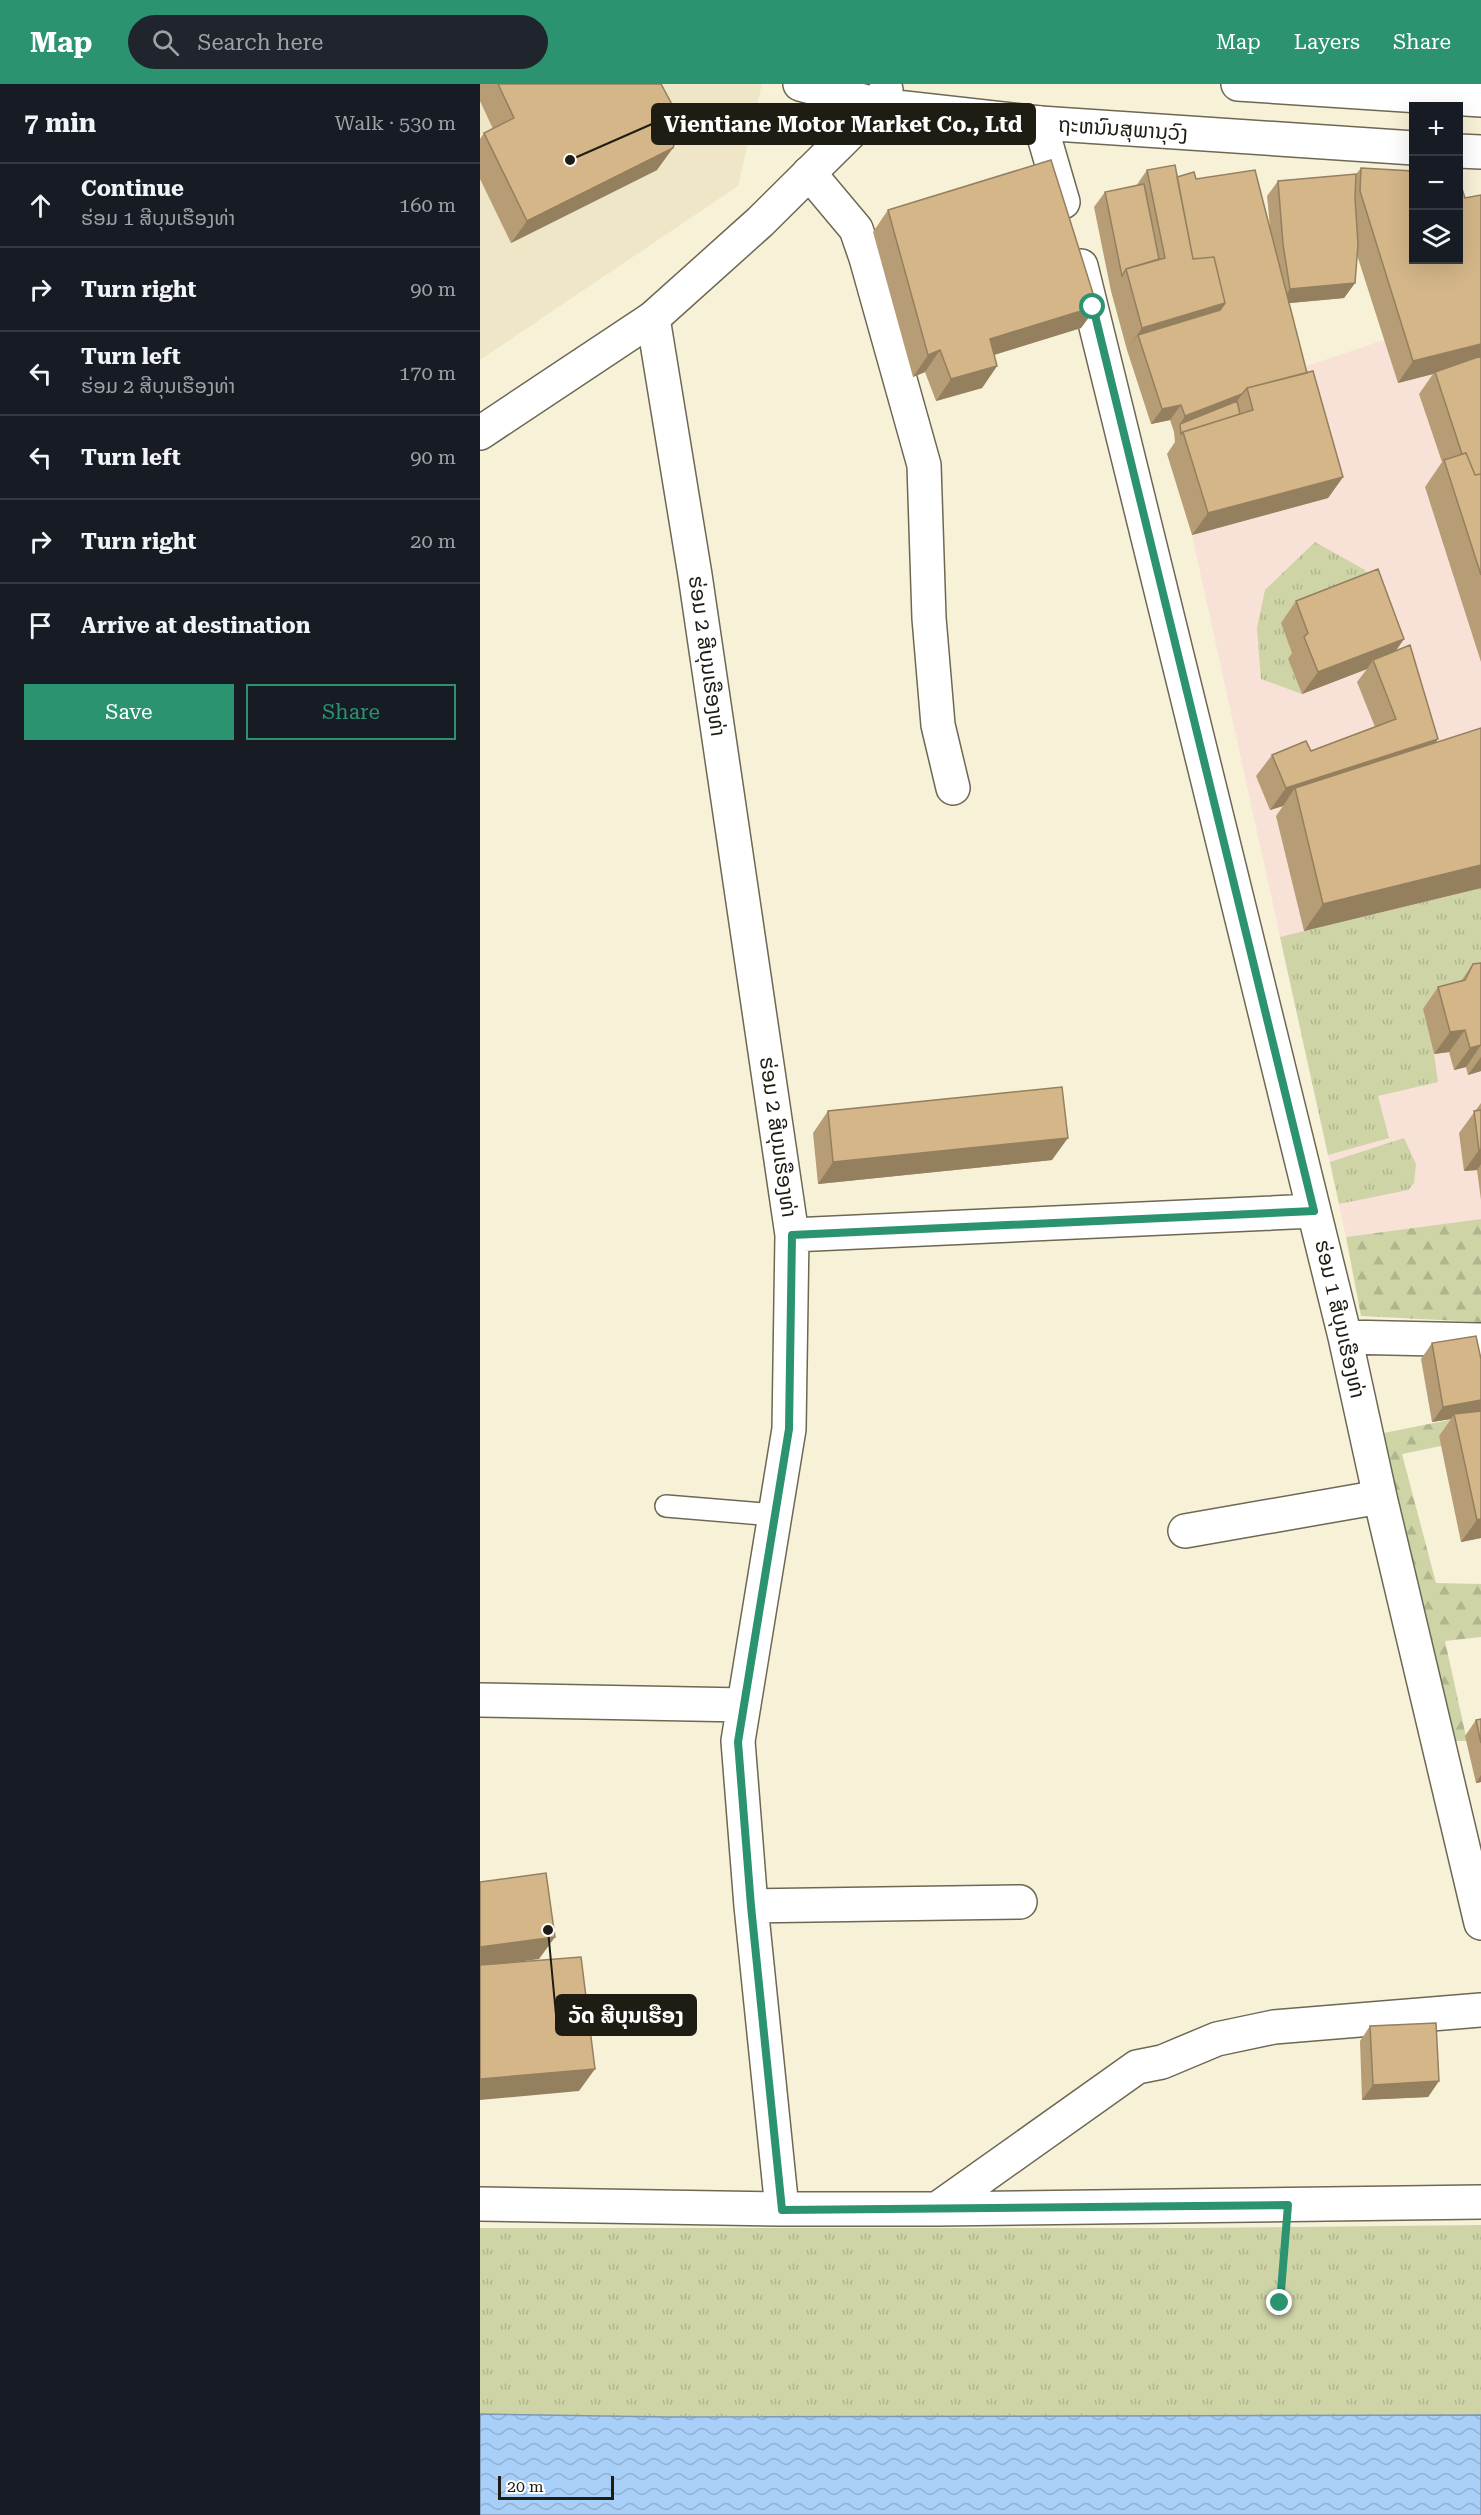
<!DOCTYPE html>
<html lang="en">
<head>
<meta charset="utf-8">
<style>
  :root { --surface:#171b24; --page:#20242c; --text:#f1f3f6; --muted:#9ea1a6; --line:#363941; --accent:#2b9370 }
  body { margin:0; font-family:"Roboto Serif","Noto Sans Lao",serif; background:var(--page); color:var(--text) }
  .controls { position:absolute; right:18px; top:18px; display:grid; overflow:hidden; border-radius:0px; box-shadow:0 6px 24px #0002 }
  .controls button { width:54px; height:54px; display:grid; place-items:center; padding:0; border:0; border-bottom:2px solid var(--line); background:var(--surface); color:var(--text); font:30px sans-serif }
  .scale { position:absolute; left:18px; bottom:15px; width:116px; box-sizing:border-box; padding-left:6px; border:3px solid #1e1c13; border-top:0; font-size:16px; line-height:21px; white-space:nowrap; color:#1e1c13; -webkit-text-stroke:4px #fff; paint-order:stroke }
  .stop { position:absolute; width:18px; height:18px; margin:-14px; border:4px solid #2b9370; border-radius:50%; background:#fff }
  .stop.end { background:#2b9370; border-color:#fff; box-shadow:0 2px 6px #0008 }
  .list { margin:0; padding:0; list-style:none }
  h2 { display:flex; justify-content:space-between; align-items:center; height:78px; margin:0; padding:0 24px; font-size:26px }
  h2 small { font-size:20px; font-weight:400; color:var(--muted) }
  .list li { display:grid; grid-template-columns:39px 1fr auto; gap:18px; align-items:center; box-sizing:border-box; height:84px; padding:0 24px; border-top:2px solid var(--line) }
  .list b { display:block; font-size:22px; white-space:nowrap }
  .list p { margin:0; font-size:20px; white-space:nowrap; color:var(--muted) }
  .list em { font-size:20px; font-style:normal; color:var(--muted) }
  .actions { display:flex; gap:12px; padding:18px 24px }
  .actions a { flex:1; padding:14px 0; border:2px solid var(--accent); border-radius:0px; text-align:center; font-size:21px; color:var(--accent) }
  .actions .main { background:var(--accent); color:#fff }
  .icon { flex:none; width:33px; height:33px; fill:none; stroke:currentColor; stroke-width:2; stroke-linecap:round; stroke-linejoin:round }
  .map { position:relative; flex:none; width:1001px; height:2431px; overflow:hidden }
  header { display:flex; align-items:center; gap:36px; box-sizing:border-box; height:84px; padding:0 30px; background:var(--accent); color:#fff }
  header strong { font-size:28px }
  nav { display:flex; gap:33px; margin-inline-start:auto; font-size:21px }
  .search { width:420px; height:54px; background:var(--page); display:flex; align-items:center; gap:15px; box-sizing:border-box; padding:0 21px; border-radius:33px; color:var(--muted); font-size:22px }
  main { display:flex }
  aside { flex:1; background:var(--surface) }
  .map>svg:first-child { display:block }
</style>
</head>
<body>
<header>
<strong>Map</strong>
<div class="search"><svg class="icon" aria-label="search" viewBox="0 0 24 24"><circle cx="10" cy="10" r="6"/><path d="M15 15l6 6"/></svg>Search here</div>
<nav><a>Map</a><a>Layers</a><a>Share</a></nav>
</header>
<main>
<aside>
<h2>7 min<small>Walk · 530 m</small></h2>
<ul class="list">
<li><svg class="icon" aria-label="ahead" viewBox="0 0 24 24"><path d="M12 20V5M6 11l6-6 6 6"/></svg><div><b>Continue</b><p>ຮ່ອມ 1 ສີບຸນເຮືອງທ່າ</p></div><em>160 m</em></li>
<li><svg class="icon" aria-label="right" viewBox="0 0 24 24"><path d="M7 20v-9h11M14 6l5 5-5 5"/></svg><div><b>Turn right</b></div><em>90 m</em></li>
<li><svg class="icon" aria-label="left" viewBox="0 0 24 24"><path d="M17 20v-9H6M10 6l-5 5 5 5"/></svg><div><b>Turn left</b><p>ຮ່ອມ 2 ສີບຸນເຮືອງທ່າ</p></div><em>170 m</em></li>
<li><svg class="icon" aria-label="left" viewBox="0 0 24 24"><path d="M17 20v-9H6M10 6l-5 5 5 5"/></svg><div><b>Turn left</b></div><em>90 m</em></li>
<li><svg class="icon" aria-label="right" viewBox="0 0 24 24"><path d="M7 20v-9h11M14 6l5 5-5 5"/></svg><div><b>Turn right</b></div><em>20 m</em></li>
<li><svg class="icon" aria-label="arrive" viewBox="0 0 24 24"><path d="M6 21V4h12l-3 4 3 4H6"/></svg><div><b>Arrive at destination</b></div></li>
</ul>
<div class="actions"><a class="main">Save</a><a>Share</a></div>
</aside>
<div class="map">
<svg width="1001" height="2431" viewBox="0 0 1001 2431">
  <defs>
    <pattern id="grass-tufts" width="24" height="20" patternUnits="userSpaceOnUse" patternTransform="scale(1.5)"><rect width="24" height="20" fill="#ced4a6"/><path d="M3 7l-1-3M5 7V3M7 7l1-3M15 17l-1-3M17 17v-4M19 17l1-3" fill="none" stroke="#b0b58e"/></pattern>
    <pattern id="forest-firs" width="22" height="20" patternUnits="userSpaceOnUse" patternTransform="scale(1.5)"><rect width="22" height="20" fill="#ced4a6"/><path d="M5 1l3.5 6h-7zM16 11l3.5 6h-7z" fill="#b0b58e"/></pattern>
    <pattern id="water-waves" width="16" height="10" patternUnits="userSpaceOnUse" patternTransform="scale(1.5)"><rect width="16" height="10" fill="#a8cff7"/><path d="M0 5q4-4 8 0t8 0" fill="none" stroke="#90b1d3"/></pattern>
  </defs>
  <rect width="100%" height="100%" fill="#f7f1d8"/>
  <path fill="#efe6c7" d="M0,0H282L258,102L0,276Z"/>
  <path fill="#f8e1d6" d="M904,256L999,277L1001,295V1135L866,1153L712,451L848,414L812,287Z"/>
  <path fill="url(#grass-tufts)" d="M835,458L885,486L891,498L808,575L822,610L781,595L777,544L785,506Z
    M1001,804V889L943,925L954,970L958,998L898,1012L909,1054L848,1071L800,853Z
    M924,1054L936,1080L934,1099L928,1106L859,1120L850,1078Z
    M1001,2141V2331L186,2333L0,2330V2144H712Z"/>
  <path fill="url(#forest-firs)" d="M1001,1135V1238L881,1232L866,1153Z
    M999,1330L959,1352L961,1362L922,1370L956,1499L1001,1500V1553L965,1557L987,1657H966L899,1350Z"/>
  <path fill="url(#water-waves)" stroke="#7f99b3" stroke-width="1.5" d="M0,2330L186,2333L1001,2331V2431H0Z"/>
  <g fill="none" stroke-linecap="round" stroke-linejoin="round">
    <defs>
      <path id="service" d="M186,1422L295,1431"/>
      <path id="minor" d="M560,39L583,118
        M329,89L376,145L386,174L444,381L449,534L458,641L473,704
        M601,182L865,1253L900,1413L1001,1839
        M173,234L215,491L312,1151L309,1345L258,1657L271,1822L302,2125
        M312,1151L834,1127
        M865,1253L1001,1256
        M705,1447L900,1413
        M0,1616L264,1621
        M271,1822L540,1818
        M0,2120L302,2125H457L1001,2118
        M457,2125L657,1983L682,1978L737,1955L794,1943L1001,1926"/>
      <path id="trunk" d="M320,0L398,21L560,39L934,64
        M758,0L1001,16
        M978,67L1001,68
        M0,349L173,234L280,138L398,21L406,6"/>
    </defs>
    <use href="#service" stroke="#6d6853" stroke-width="24"/>
    <use href="#minor" stroke="#6d6853" stroke-width="36"/>
    <use href="#trunk" stroke="#6d6853" stroke-width="36"/>
    <path stroke="#95917f" stroke-width="4" stroke-dasharray="3 3" stroke-linecap="butt" d="M800,2219L805,2157"/>
    <use href="#service" stroke="#fff" stroke-width="21"/>
    <use href="#minor" stroke="#fff" stroke-width="33"/>
    <use href="#trunk" stroke="#fff" stroke-width="33"/>
  </g>
  <path fill="#b69d75" d="M0,0H181L177,86L31,159L0,95V55L4,49L13,45L0,17Z
    M881,84L985,114L1001,111V578L945,403L962,378L939,310L953,290L918,299L877,171L875,199L864,214L809,219L827,289L863,393L848,414L712,451L687,370L695,358L694,348L690,336L671,340L647,266L631,207L614,123L625,108L656,102L667,86L697,93L716,95L790,143L787,112L798,97L876,90Z
    M408,126L617,222L601,244L514,271L517,282L502,304L456,317L445,288L433,293L393,148Z
    M816,517L916,567L958,655L955,659L1001,644V804L824,847L796,732L803,722L790,726L776,692L792,671L831,667L895,643L877,598L887,585L822,610L808,575L812,569L801,539Z
    M1001,879V987L988,991L986,983L974,986L969,968L954,970L943,925L958,903L981,897L993,880Z
    M1001,1019V1116L997,1086L984,1087L979,1049Z
    M348,1027L572,1076L338,1100L333,1049Z
    M996,1252L1001,1454L981,1458L959,1352L971,1335L952,1338L941,1275L952,1259Z
    M1001,1635V1698L996,1699L985,1652L996,1636Z
    M890,1942L959,1997L948,2013L882,2016L880,1957Z"/>
  <path fill="#947f5f" d="M193,64L177,86L31,159L47,137Z
    M875,199L864,214L800,220L810,205Z
    M745,219L730,241L658,251L647,266L662,244Z
    M617,222L601,244L494,277L510,255Z
    M1001,260V274L955,288L953,290L918,299L933,277Z
    M460,266L445,288L433,293L448,271Z
    M517,282L502,304L456,317L471,295Z
    M762,310L752,325L700,340L705,332Z
    M701,321L690,336L671,340L682,325Z
    M863,393L848,414L712,451L728,429Z
    M924,555L909,577L893,576L887,585L822,610L838,588Z
    M958,655L942,677L815,704L803,722L790,726L806,704Z
    M1001,781V804L824,847L843,820Z
    M985,946L969,968L954,970L970,948Z
    M1001,961L986,983L974,986L990,964Z
    M1001,973V987L988,991Z
    M588,1054L572,1076L338,1100L353,1078Z
    M1001,1065V1080L997,1086L984,1087L999,1066Z
    M1001,1316V1328L974,1330L971,1335L952,1338L963,1323Z
    M1001,1435V1454L981,1458L997,1436Z
    M1001,1691V1698L996,1699Z
    M75,1853L59,1875L0,1883V1863Z
    M115,1985L99,2007L0,2016V1995Z
    M959,1997L948,2013L882,2016L893,2001Z"/>
  <path fill="#d4b688" stroke="#947f5f" stroke-width="1.5" d="M18,0H181L201,37L193,64L47,137L4,49L34,34Z
    M571,76L617,222L510,255L517,282L471,295L460,266L448,271L408,126Z
    M695,81L713,175L734,173L745,219L662,244L646,185L685,174L667,86Z
    M881,84L933,87V176H978V92L985,114L1001,111V260L933,277L880,107Z
    M775,86L827,289L767,304L762,310L705,332L701,321L682,325L658,251L740,226L745,219L734,173L713,175L697,93L714,88L716,95Z
    M876,90L875,114L878,160L875,199L810,205L803,160L798,97Z
    M664,100L679,175L646,185L642,192L625,108Z
    M1001,272V390L995,391L986,369L982,370L955,288Z
    M833,287L863,393L728,429L703,348L773,326L767,304Z
    M757,317L760,330L703,348L701,350L700,340Z
    M986,369L995,391L1001,390V491L964,376Z
    M898,485L924,555L838,588L824,553L828,549L816,517Z
    M930,561L958,655L806,704L792,671L826,657L831,667L916,635L893,576Z
    M1001,644V781L843,820L815,704Z
    M1001,879V961L990,964L985,946L970,948L958,903L985,896L993,880Z
    M582,1003L588,1054L353,1078L348,1027Z
    M1001,1026V1065L999,1066L994,1027Z
    M996,1252L1001,1275V1316L963,1323L952,1259Z
    M1001,1327V1435L997,1436L974,1330Z
    M1001,1635V1659L996,1636Z
    M66,1789L75,1853L0,1863V1798Z
    M101,1873L115,1985L0,1995V1881Z
    M956,1939L959,1997L893,2001L890,1942Z"/>
  <g fill="none" stroke-linecap="round" stroke-linejoin="round">
    <path stroke="#2b9370" stroke-width="8" d="M613,223L834,1127L312,1151L309,1345L258,1658L271,1822L302,2126L808,2121L800,2219"/>
  </g>
  <g text-anchor="middle" stroke-width="4.5" stroke-linejoin="round" paint-order="stroke">
    <g font-size="21" fill="#1e1c13" stroke="#fff">
      <text transform="translate(643 45) rotate(4)" y="7">ຖະຫນົນສຸພານຸວົງ</text>
      <text transform="translate(227 572) rotate(82)" y="7">ຮ່ອມ 2 ສີບຸນເຮືອງທ່າ</text>
      <text transform="translate(298 1053) rotate(82)" y="7">ຮ່ອມ 2 ສີບຸນເຮືອງທ່າ</text>
      <text transform="translate(860 1235) rotate(77)" y="7">ຮ່ອມ 1 ສີບຸນເຮືອງທ່າ</text>
    </g>
  </g>
  <path fill="none" stroke="#1e1c13" stroke-width="2" d="M90 76L172 40M68 1846L76 1931"/>
  <g fill="#1e1c13" stroke="#fff" stroke-width="2">
    <circle cx="90" cy="76" r="6"/>
    <circle cx="68" cy="1846" r="6"/>
  </g>
  <g fill="#1e1c13" stroke="#1e1c13" stroke-width="2">
    <rect x="172" y="20" width="383" height="40" rx="6"/>
    <rect x="76" y="1911" width="140" height="40" rx="6"/>
  </g>
  <g font-size="22" text-anchor="middle" font-weight="bold" fill="#fff">
    <text x="363" y="48">Vientiane Motor Market Co., Ltd</text>
    <text x="146" y="1939">ວັດ ສີບຸນເຮືອງ</text>
  </g>
</svg>
<div class="controls">
<button>+</button>
<button>−</button>
<button><svg class="icon" aria-label="layers" viewBox="0 0 24 24"><path d="M12 4l9 5-9 5-9-5zM3 14l9 5 9-5"/></svg></button>
</div>
<div class="scale">20 m</div>
<div class="stop" style="left:613px;top:223px"></div>
<div class="stop end" style="left:800px;top:2219px"></div>
</div>
</main>
</body>
</html>
